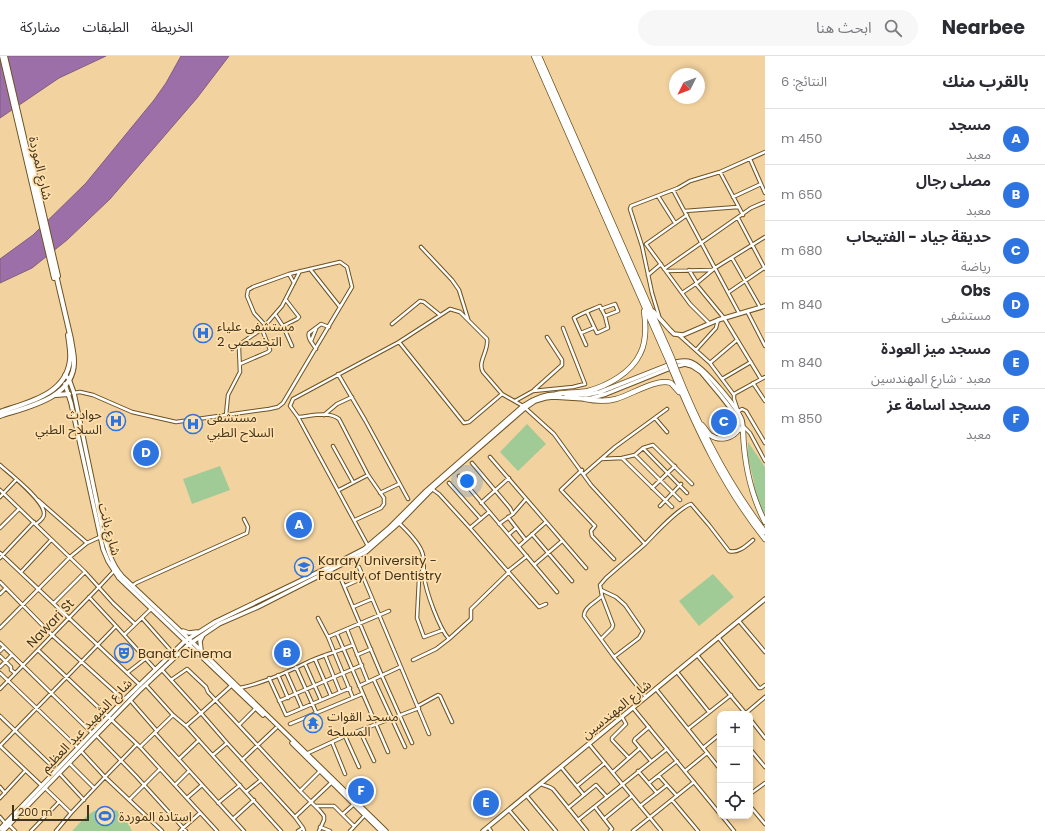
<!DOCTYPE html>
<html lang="ar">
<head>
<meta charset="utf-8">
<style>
  :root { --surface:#fff; --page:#f7f7f7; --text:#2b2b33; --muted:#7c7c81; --line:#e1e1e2; --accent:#2d74e0 }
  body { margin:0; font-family:Poppins,"Noto Sans Arabic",sans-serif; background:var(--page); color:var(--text); direction:rtl }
  .controls { position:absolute; right:12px; bottom:12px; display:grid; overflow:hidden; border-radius:8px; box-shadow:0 2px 6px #0003 }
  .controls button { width:36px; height:36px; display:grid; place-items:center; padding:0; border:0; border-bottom:1px solid var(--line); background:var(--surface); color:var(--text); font:20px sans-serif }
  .compass { position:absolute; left:669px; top:12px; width:36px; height:36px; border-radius:50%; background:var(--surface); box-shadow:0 2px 6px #0003; rotate:228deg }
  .scale { position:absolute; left:12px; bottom:10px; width:77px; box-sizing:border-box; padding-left:4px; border:2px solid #40341f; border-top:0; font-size:11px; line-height:14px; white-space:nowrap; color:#40341f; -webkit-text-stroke:3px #ffdfab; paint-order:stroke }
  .you { position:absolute; left:467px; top:425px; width:14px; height:14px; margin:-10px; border:3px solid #fff; border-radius:50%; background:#1a73e8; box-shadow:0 0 0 6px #1a73e833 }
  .badge { display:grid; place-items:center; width:26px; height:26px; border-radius:50%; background:var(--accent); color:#fff; font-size:13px; font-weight:700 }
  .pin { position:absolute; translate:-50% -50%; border:2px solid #fff; box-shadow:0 1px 4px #0006 }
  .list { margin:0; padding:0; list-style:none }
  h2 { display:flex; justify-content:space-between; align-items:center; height:52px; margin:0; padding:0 16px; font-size:17px }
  h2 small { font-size:13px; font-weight:400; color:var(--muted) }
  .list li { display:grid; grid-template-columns:26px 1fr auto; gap:12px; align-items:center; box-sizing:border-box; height:56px; padding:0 16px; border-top:1px solid var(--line) }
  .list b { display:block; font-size:15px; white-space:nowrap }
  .list p { margin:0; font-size:13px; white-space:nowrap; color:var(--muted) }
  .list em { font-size:13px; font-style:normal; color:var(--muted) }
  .icon { flex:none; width:22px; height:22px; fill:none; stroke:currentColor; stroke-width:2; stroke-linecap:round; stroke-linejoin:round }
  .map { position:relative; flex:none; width:765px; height:775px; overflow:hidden; direction:ltr }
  header { display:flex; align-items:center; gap:24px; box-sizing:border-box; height:56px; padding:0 20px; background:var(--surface); border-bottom:1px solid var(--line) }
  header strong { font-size:19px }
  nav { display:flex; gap:22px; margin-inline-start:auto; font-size:14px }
  .search { width:280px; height:36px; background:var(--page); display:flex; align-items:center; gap:10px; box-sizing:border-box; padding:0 14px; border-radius:22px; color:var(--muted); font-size:15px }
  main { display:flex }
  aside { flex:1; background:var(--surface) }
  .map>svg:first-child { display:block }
</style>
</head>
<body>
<header>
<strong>Nearbee</strong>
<div class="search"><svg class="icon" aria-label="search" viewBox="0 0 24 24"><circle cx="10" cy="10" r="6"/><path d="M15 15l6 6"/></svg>ابحث هنا</div>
<nav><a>الخريطة</a><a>الطبقات</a><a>مشاركة</a></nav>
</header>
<main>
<aside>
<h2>بالقرب منك<small>النتائج: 6</small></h2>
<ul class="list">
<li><span class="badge">A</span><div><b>مسجد</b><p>معبد</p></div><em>450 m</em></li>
<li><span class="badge">B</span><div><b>مصلى رجال</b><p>معبد</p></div><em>650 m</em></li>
<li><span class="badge">C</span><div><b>حديقة جياد - الفتيحاب</b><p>رياضة</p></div><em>680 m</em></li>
<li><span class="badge">D</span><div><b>Obs</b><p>مستشفى</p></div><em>840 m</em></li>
<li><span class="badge">E</span><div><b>مسجد ميز العودة</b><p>معبد · شارع المهندسين</p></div><em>840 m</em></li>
<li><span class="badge">F</span><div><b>مسجد اسامة عز</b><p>معبد</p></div><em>850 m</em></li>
</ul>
</aside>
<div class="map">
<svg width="765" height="775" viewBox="0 0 765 775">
  <rect width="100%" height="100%" fill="#f2d29f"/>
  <path fill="#a1cb96" d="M527,368L546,388L518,415L500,396Z
    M748,386L765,411V462L752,431L754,426L748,402Z
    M220,410L230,434L192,448L183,423Z
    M713,518L734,541L699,570L679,545Z
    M107,752L118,755L127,765L132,775H72C83,764 90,753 107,752Z"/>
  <path fill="#9d6fa9" stroke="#815d80" d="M0,0H106L59,22L0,62Z
    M181,0H229L197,42L110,143L67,184L32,212L0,227V203L33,179L86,127L154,44L166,27Z"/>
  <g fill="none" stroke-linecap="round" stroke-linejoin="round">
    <defs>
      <path id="street" d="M750,103L765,137
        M720,116L743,159
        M673,134L739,257
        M658,140L675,167
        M733,141L761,128
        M685,155L738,151
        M738,162L765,213
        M646,188L690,248L709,267
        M646,188L687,159
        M421,191L452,224L459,234L468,263
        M732,202L760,251
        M310,213L340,251
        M664,213L751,152L765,146
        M689,214L697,227
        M666,215L712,214
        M648,219L661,208
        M696,228L724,262L761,323
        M729,236L764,212
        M682,237L697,227L715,212L765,181
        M286,244L299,261L297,263L283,270L292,290
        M601,253L615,248L618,255L605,260
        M747,255L765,290
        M275,258L283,270
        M659,260L652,237L642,190L630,153L631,150L678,132L690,125L720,116L765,96
        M392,268L420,245L424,246L440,259
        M265,269L254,257L247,240L248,234L253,231L289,218
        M581,277L593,272
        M679,279L710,307L734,339
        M311,285L316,273
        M399,286L464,367L469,366L502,338L523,350L554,378L591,429L645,488L606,522L600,529L602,540L613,569L612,572L601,583
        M586,289L574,262C582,257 591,254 600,250L605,260L608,272L597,277L587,256
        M316,293C313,288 307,282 309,277L321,268L329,271
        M696,294L716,272L718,264
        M710,307L737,284
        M240,308L268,296L270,294L262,273
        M338,318L365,364L408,443
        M722,323L751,306
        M753,327L765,345
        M534,334L562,309V304L547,281
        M73,337L80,336L93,339L132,356L176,366L269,353L278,351L283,347L352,231L347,211L340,206L289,218L294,227
        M515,345L533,335L573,331L585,328L563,272
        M738,355L734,343V338L765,321
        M739,355L742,353L746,355L765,387
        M226,359L228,339L240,316L239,293L240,288L262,273L282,250L300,215
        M324,359L337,348L352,341
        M299,361C311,360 329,355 339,363L368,419L384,442V448L381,452L355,464
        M655,362L667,376
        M743,370L750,377L765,405
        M333,390L353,426
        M643,392L653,389L692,428
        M635,399L643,392L687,437
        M490,401L586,512
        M622,402L635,399L680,444
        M601,403L622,402L672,451
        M472,407L510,452L513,458
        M0,409C10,418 45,445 44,458C44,462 39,466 36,468
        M582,414L561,434L593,468L595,470L591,475L592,480L614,503
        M584,418L615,391L667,353
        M459,420L557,536
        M449,427L481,463
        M652,432L675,410
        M432,433L439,438L470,472L539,551L546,548
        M0,434L85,516L113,547L135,568
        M339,434L368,419
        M380,437L399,428
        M0,441L16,424
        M38,444L87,487
        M481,447L509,422
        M660,450L681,428
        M508,461L525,483
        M399,467C407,475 418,485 422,496C425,503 423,513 424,520C426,536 439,572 449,583
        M499,468L513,458L526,443
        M0,472L19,453
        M470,472L489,456
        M509,478L516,472
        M532,478L572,525
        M645,488C655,478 677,453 691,448L709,469L729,495C738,498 747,489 753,484
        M368,490L298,361L290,350L293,343L399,286L450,253L460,256L487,283C489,295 477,306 483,316L502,338
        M519,490L546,466
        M0,497L140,629
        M0,502L34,466
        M534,509L562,485
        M359,511L429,678
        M423,513L419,523L417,562L424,581L443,574
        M508,515L527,500
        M21,516L51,484
        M341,523L382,620L412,687
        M0,526L52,579L124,644
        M132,530L136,527L247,477L248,471L244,463
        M345,530L363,522
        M601,534L616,541L625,549L643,575L639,582L614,601
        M0,538L6,532
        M602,540C596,546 584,551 584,560L614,601L646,641
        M54,547L85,516
        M353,551L372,543
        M142,562L173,597
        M318,562L328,581L353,642
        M739,565L765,596
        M116,570L155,613
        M0,572L70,501L87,487L100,481
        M347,573L368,626
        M337,578L388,696
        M124,579L151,553
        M328,581L389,555
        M718,581L759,632H761L765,629
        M0,587L92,677
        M38,594L140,691L217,775
        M0,595L4,591
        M325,599L340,636
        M357,599L371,593
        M697,599L746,658
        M0,600L11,611V614L15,617
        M315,603L331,640
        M413,604L436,593L449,583L471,563V553L509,516
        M305,608L321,644
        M0,611L12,599
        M296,611L316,656
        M162,614L201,657L232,629
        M286,616L302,652
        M677,616L709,656
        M0,617L78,692
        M127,617L145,603
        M278,619L288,642
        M269,622L286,659L350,632
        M171,624L187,613L206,631L208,636L300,735L320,755L324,760V764L319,775
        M374,624L405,691
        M146,629L173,659L186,670L281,775
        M359,630L400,611
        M240,632C264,627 288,616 310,605C324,599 339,595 353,589
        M0,633L99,531L114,515
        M656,633L720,713
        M130,644L157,675
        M279,645L362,609
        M418,650L438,639L440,640L452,666
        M633,652L720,758
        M745,658L765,641
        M0,660L56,714
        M622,661L626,668L612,682V684L629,702
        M750,663L765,682
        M290,668L362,638
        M239,669L256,652
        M186,670L201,657L227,687L295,761L303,772L304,775
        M649,671L635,683L634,685L651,705
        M688,673L731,639
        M360,675L374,705
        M155,677L244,775
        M96,679L136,720L186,775
        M345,680L359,711
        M332,686L345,718
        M137,688L105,721L162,775
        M589,688L661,775
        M0,690L116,570L89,541
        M0,690L42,730
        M140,691L173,659
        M703,692L720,678
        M750,693L765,711
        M306,698L345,680L419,652
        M213,699L227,687
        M179,703L199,684
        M242,704L276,672
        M69,707L94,732
        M561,711L584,739
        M638,715L657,737
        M685,715L707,697
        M613,716L639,693
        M59,717L84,744
        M659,720L677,740
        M649,727L677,705
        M541,728C545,730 549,730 553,733L587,775
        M175,729L189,715
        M577,730L605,707
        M0,731L5,737
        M45,732L71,757L56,775
        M300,735L320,715
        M246,736L261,724
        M750,738L765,727
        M526,739L556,775
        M0,742L25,715
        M187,742L202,729
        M129,744L160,713
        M672,744L698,775
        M218,747L240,729
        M316,750H334L354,770
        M640,750L667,729
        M750,750L765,768
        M595,751L612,773L610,775
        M568,752L596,729L607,741
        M509,754L527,775
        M71,757L105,721L81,695
        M343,758L354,748
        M722,760L734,775
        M0,761L5,767
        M295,761L332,726
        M233,763L254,744
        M604,763L632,740
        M578,764L667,693
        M9,769L15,775
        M320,771L330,775
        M488,771L491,775
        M31,775L59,746
        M180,775L200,757
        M298,775L303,772
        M350,775L365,759
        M633,775L694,726"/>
      <path id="secondary" d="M653,255L670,274L674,278L683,279L718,264L765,250
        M65,319L69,323L74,337L103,476C107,492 111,507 122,520L189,583L386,775
        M65,328L71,347L103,493L108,505L119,522L263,659
        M566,339H586L600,336L676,306C681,305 686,304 691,306C704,311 737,351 742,364C743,368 743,370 743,374
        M183,575L189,577L197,576
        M201,594L200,585L203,579
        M292,687L381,775
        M0,773L124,644L185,585L215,566L335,508L364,493L390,471L426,435L523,350C534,342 545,337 560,338
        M3,775L139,635L188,589L219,568L258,551L366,496L399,467L434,431L525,352L535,345L545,342L553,341L585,343L592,342L606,338L673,311L685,308L692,310L701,316L721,340L739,363V373
        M483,775L765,543"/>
      <path id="primary" d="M2,0L54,222
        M29,94L58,220
        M56,339L69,338
        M0,356C28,346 66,339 70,304C71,296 69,287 68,279
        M0,360C27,351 75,342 74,305C74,298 72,290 71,283L5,0"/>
      <path id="highway" d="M534,0L668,304
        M539,0L672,302
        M676,313C699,371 727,426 765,476
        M672,314C697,374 724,432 765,483
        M557,338C567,336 578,337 588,335C607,330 631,317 640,298C647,285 646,269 644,255
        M585,343C595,345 605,346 616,343C631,339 656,322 671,327L679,336
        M702,369C705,372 707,376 710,379C720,386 733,382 739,373L743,374C744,406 750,437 765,466"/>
    </defs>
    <use href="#street" stroke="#6e5221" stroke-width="4.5"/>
    <use href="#secondary" stroke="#6e5221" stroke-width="5.5"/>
    <use href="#primary" stroke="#6e5221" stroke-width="6"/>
    <use href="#highway" stroke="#6e5221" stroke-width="6"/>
    <use href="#street" stroke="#fff" stroke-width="2.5"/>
    <use href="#secondary" stroke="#fff" stroke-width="3.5"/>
    <use href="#primary" stroke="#fff" stroke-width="4"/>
    <use href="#highway" stroke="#fff" stroke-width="4.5"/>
    <defs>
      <path id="highway-bridge" d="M672,302L676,313
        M668,304L672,314"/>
    </defs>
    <use href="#highway-bridge" stroke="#6e5221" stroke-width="6" stroke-linecap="butt"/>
    <use href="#highway-bridge" stroke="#fff" stroke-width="4.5"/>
  </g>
  <defs>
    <symbol id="hospital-ring" viewBox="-11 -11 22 22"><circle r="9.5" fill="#ffdfab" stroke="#2d74e0" stroke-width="1.5"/><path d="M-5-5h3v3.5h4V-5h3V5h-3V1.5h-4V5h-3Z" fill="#2d74e0"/></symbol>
    <symbol id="university-ring" viewBox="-11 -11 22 22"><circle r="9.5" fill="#ffdfab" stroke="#2d74e0" stroke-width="1.5"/><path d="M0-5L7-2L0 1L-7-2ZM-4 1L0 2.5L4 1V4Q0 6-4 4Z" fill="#2d74e0"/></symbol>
    <symbol id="theatre-ring" viewBox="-11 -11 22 22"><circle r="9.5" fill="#ffdfab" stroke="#2d74e0" stroke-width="1.5"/><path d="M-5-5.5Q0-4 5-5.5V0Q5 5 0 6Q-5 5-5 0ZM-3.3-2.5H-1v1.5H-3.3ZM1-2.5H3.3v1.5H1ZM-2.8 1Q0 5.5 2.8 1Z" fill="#2d74e0"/></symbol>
    <symbol id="temple-ring" viewBox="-11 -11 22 22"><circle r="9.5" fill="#ffdfab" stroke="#2d74e0" stroke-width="1.5"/><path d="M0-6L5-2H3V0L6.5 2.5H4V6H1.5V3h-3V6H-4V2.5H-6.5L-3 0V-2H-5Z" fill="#2d74e0"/></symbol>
    <symbol id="stadium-ring" viewBox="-11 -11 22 22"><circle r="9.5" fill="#ffdfab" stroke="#2d74e0" stroke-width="1.5"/><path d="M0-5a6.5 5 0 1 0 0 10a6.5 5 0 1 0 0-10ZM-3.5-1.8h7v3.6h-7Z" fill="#2d74e0"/></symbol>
  </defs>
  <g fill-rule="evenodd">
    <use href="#hospital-ring" x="192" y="266" width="22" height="22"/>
    <use href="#hospital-ring" x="105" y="354" width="22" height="22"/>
    <use href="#hospital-ring" x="182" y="357" width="22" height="22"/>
    <use href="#university-ring" x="293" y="500" width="22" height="22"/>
    <use href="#theatre-ring" x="113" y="586" width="22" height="22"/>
    <use href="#temple-ring" x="302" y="656" width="22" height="22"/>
    <use href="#stadium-ring" x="94" y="749" width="22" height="22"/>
  </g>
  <g text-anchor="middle" stroke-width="3.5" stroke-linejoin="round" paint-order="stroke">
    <g font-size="13" fill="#40341f" stroke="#ffdfab">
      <text transform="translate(41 112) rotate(77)" y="5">شارع الموردة</text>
      <text transform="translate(110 473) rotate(75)" y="5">شارع بانت</text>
      <text transform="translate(50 567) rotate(-46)" y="5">Nawari St</text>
      <text transform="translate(616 653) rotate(-39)" y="5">شارع المهندسين</text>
      <text transform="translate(86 669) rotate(-46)" y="5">شارع الشهيد عبد العظيم</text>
    </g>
    <g font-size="13" fill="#40341f" stroke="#ffdfab" text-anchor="start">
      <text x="217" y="275">مستشفى علياء<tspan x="217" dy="15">التخصصي 2</tspan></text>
      <text x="102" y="363" text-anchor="end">حوادث<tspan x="102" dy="15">السلاح الطبي</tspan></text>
      <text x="207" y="366">مستشفى<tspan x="207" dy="15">السلاح الطبي</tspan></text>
      <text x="318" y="509">Karary University -<tspan x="318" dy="15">Faculty of Dentistry</tspan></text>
      <text x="138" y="602">Banat Cinema</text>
      <text x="327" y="665">مسجد القوات<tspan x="327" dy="15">المسلحة</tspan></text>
      <text x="119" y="765">استادة الموردة</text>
    </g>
  </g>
</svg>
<div class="controls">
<button>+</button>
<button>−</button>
<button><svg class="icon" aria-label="locate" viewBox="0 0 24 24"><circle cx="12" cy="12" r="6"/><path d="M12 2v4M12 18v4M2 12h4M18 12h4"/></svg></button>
</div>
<svg class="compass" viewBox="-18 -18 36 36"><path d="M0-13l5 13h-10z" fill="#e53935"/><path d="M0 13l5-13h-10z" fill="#7c7c81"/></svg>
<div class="scale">200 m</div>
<div class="you"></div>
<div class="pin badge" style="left:299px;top:469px">A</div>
<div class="pin badge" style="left:287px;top:597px">B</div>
<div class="pin badge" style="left:724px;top:366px">C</div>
<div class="pin badge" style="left:146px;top:397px">D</div>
<div class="pin badge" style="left:486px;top:747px">E</div>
<div class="pin badge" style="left:361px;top:735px">F</div>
</div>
</main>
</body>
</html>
